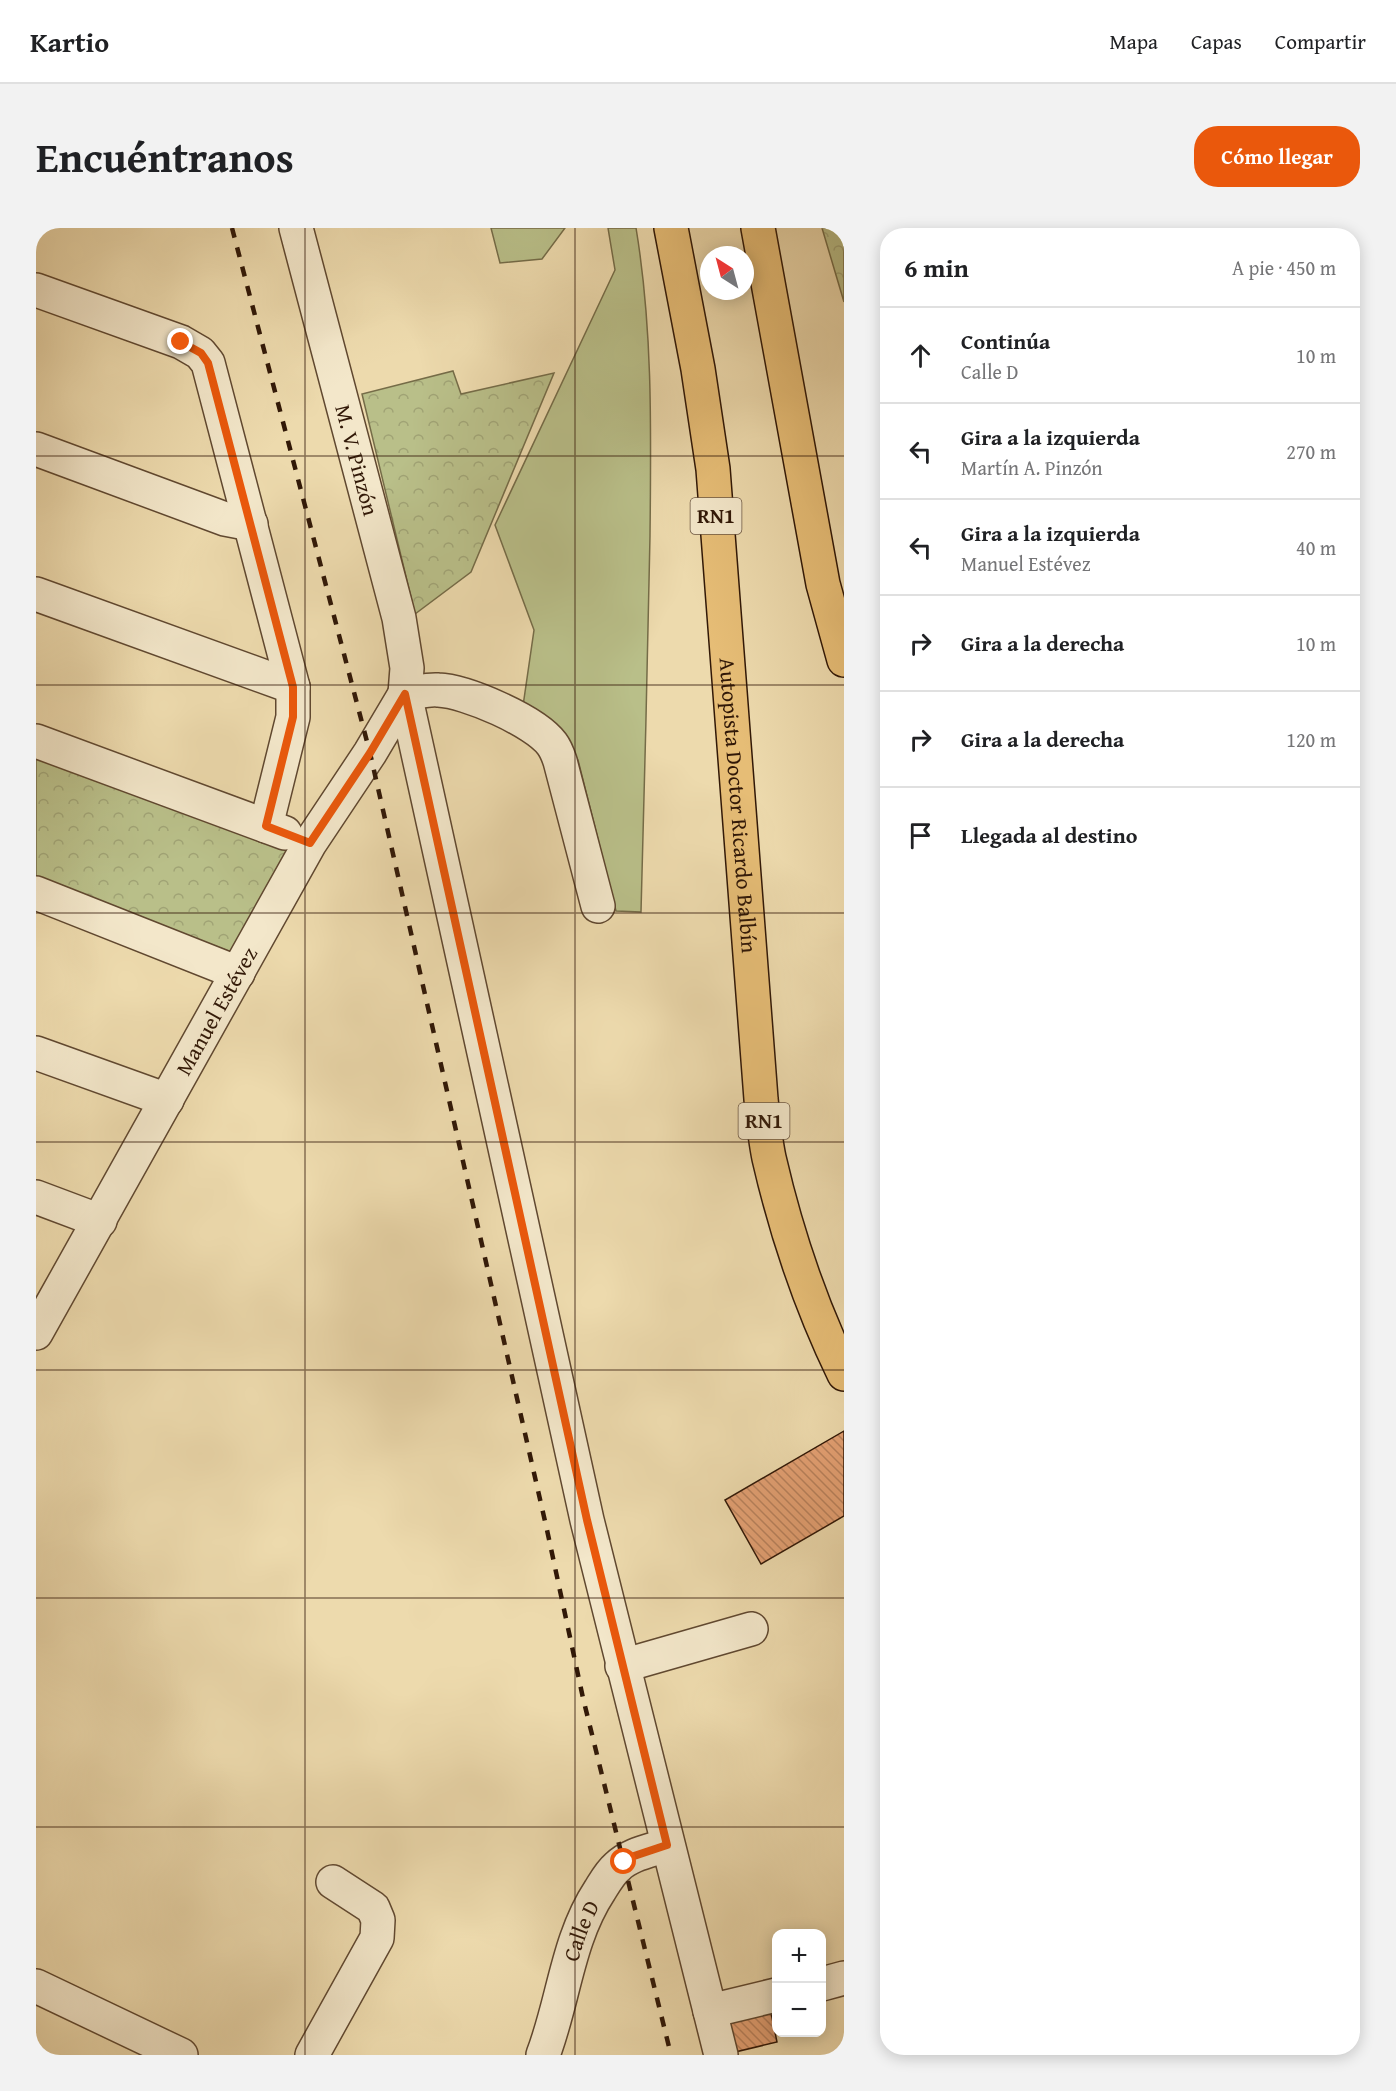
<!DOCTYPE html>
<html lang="es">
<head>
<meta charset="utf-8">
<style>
  :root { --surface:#fff; --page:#f2f2f2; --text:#202124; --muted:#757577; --line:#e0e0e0; --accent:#ea580c }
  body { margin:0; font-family:"Gentium Book Plus",serif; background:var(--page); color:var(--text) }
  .controls { position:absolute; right:18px; bottom:18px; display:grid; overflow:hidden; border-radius:12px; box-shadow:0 3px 15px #0003 }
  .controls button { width:54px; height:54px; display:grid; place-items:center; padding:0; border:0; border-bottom:2px solid var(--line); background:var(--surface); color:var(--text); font:30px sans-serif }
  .compass { position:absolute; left:664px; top:18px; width:54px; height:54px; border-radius:50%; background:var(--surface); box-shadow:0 3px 15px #0003; rotate:324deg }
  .stop { position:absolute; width:18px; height:18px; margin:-14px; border:4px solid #ea580c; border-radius:50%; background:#fff }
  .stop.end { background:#ea580c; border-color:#fff; box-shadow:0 2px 6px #0008 }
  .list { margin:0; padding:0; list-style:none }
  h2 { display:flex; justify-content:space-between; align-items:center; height:78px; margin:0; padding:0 24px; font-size:26px }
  h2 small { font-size:20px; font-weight:400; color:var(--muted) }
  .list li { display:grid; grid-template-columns:39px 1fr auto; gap:18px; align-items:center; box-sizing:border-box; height:96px; padding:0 24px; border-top:2px solid var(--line) }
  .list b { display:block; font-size:22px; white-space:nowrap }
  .list p { margin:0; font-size:20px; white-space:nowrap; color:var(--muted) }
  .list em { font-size:20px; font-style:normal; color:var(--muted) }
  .icon { flex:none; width:33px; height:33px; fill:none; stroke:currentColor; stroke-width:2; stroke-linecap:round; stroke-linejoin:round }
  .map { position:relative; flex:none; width:808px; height:1827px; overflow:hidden; border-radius:24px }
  header { display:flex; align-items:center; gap:36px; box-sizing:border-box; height:84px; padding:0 30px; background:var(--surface); border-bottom:2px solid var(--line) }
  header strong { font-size:28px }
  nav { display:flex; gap:33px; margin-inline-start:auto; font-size:21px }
  .intro { display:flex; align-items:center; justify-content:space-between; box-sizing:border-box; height:144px; padding:0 36px }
  h1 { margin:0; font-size:42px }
  .button { padding:15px 27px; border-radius:24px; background:var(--accent); color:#fff; font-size:21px; font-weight:700 }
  main { display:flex; gap:36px; padding:0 36px }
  aside { flex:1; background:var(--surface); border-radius:24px; box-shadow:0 3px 15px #0003 }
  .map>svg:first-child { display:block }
</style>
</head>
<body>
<header>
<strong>Kartio</strong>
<nav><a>Mapa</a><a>Capas</a><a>Compartir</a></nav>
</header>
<div class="intro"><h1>Encuéntranos</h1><a class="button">Cómo llegar</a></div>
<main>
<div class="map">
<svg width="808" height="1827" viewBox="0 0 808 1827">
  <defs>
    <pattern id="park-crowns" width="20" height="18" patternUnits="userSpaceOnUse" patternTransform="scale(1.5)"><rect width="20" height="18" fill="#b9bf89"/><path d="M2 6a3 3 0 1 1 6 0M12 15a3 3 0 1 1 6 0" fill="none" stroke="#a0a375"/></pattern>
    <pattern id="building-back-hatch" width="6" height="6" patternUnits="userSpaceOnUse" patternTransform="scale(1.5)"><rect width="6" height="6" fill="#e4a174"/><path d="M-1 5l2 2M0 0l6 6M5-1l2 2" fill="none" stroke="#b9825d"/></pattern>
  </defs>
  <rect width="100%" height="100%" fill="#eddaad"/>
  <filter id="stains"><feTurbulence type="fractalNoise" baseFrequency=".00333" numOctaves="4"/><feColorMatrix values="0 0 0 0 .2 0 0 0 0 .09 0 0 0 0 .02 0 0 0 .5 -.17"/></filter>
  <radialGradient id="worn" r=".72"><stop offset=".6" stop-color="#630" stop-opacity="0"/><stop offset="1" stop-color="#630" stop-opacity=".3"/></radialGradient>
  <path fill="#b9bf89" stroke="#756c48" stroke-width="1.5" d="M455,0H529L506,31L464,35Z
    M572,0H600C617,102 615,205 614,308C612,433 608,559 605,684L580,683L542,532L531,510L487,478L498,402L459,297L579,42Z"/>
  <path fill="url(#park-crowns)" stroke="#756c48" stroke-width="1.5" d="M786,0H808V74Z
    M417,143L425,166L518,145L435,344L379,386L326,166Z
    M0,528L252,621L195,724L0,652Z"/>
  <path fill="url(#building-back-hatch)" stroke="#311807" stroke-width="1.5" d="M808,1203V1288L725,1336L689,1272Z
    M733,1775L741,1814L695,1825L687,1785Z"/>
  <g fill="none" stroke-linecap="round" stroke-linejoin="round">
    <defs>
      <g id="minor">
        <path id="s1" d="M260,0L363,390L371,440L369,466L551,1292L685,1827"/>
        <path d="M0,62L145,114L164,125L172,135L257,459V489L230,598"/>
        <path d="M0,221L189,291L215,296"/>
        <path d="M0,366L257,459"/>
        <path d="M369,466C380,465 391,461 402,462C430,463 499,493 516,516C519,520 522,527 524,533L562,678"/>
        <path d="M0,513L249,605"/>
        <path d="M0,665L202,745"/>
        <path d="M0,825L131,872"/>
        <path d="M0,969L64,993"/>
        <path id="s2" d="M0,1105L274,615L334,525L369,466"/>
        <path d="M586,1438L715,1401"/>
        <path d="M786,1756L808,1750"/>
        <path d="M0,1758L145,1827"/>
        <path d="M674,1783L740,1767"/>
        <path d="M276,1827L341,1710L342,1692L337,1680L297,1654"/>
        <path id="s3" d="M507,1827C528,1772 531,1712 564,1662C569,1654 574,1645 581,1639C594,1626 614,1623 631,1617"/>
      </g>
      <g id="highway">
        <path id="s4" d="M635,0L662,141L677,241L725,871C727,890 729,911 733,930C750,1004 775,1078 808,1146"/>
        <path d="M722,0L787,356L808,432"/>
      </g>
    </defs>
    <use href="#minor" stroke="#604830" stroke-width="36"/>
    <use href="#highway" stroke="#311807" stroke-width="36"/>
    <use href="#minor" stroke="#f3e7ca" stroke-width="33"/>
    <use href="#highway" stroke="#e6bd76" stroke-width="33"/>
    <path stroke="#311807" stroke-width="4.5" stroke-dasharray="10 10" stroke-linecap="butt" d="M196,0L334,525L511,1302L547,1470L635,1827"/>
  </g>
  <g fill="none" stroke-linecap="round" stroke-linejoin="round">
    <path stroke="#ea580c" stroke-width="8" d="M145,114L165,125L172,135L257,459V489L230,598L274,615L334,525L369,466L551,1292L631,1617L595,1629L588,1634"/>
  </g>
  <path fill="none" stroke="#311807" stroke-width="1.5" stroke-opacity="0.55" d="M269,0V1827M539,0V1827M0,228H808M0,457H808M0,685H808M0,914H808M0,1142H808M0,1370H808M0,1599H808"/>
  <g text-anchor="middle" stroke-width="5" stroke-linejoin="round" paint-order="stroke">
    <g fill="#f3e7ca" stroke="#6b5642" stroke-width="1.5">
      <rect x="654.5" y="270" width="51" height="36" rx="4.5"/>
      <rect x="702.5" y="875" width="51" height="36" rx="4.5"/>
    </g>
    <g font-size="21" font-weight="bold" fill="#311807">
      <text x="680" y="295">RN1</text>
      <text x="728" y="900">RN1</text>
    </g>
    <g font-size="22" fill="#311807" stroke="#f3e7ca">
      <text dy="8" stroke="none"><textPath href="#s1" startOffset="240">M. V. Pinzón</textPath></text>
      <text dy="8" stroke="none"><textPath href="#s4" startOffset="582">Autopista Doctor Ricardo Balbín</textPath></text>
      <text dy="8" stroke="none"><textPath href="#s2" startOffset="369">Manuel Estévez</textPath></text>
      <text dy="8" stroke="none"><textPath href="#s3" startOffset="130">Calle D</textPath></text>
    </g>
  </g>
  <rect width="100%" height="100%" filter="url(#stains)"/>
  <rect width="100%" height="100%" fill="url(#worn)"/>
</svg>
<div class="controls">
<button>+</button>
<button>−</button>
</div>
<svg class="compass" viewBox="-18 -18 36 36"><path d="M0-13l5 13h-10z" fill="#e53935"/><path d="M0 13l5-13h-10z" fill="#757577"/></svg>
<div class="stop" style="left:588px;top:1634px"></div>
<div class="stop end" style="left:145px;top:114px"></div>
</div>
<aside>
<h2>6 min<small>A pie · 450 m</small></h2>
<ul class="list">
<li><svg class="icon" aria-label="ahead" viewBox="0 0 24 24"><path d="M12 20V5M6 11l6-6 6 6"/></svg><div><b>Continúa</b><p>Calle D</p></div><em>10 m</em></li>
<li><svg class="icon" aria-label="left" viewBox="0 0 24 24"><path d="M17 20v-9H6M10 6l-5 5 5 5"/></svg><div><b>Gira a la izquierda</b><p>Martín A. Pinzón</p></div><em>270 m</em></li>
<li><svg class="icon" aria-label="left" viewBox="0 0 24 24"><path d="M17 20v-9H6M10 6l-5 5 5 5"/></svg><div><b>Gira a la izquierda</b><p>Manuel Estévez</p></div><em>40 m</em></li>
<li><svg class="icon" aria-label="right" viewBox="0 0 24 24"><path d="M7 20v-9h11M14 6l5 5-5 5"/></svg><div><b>Gira a la derecha</b></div><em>10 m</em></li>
<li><svg class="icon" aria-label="right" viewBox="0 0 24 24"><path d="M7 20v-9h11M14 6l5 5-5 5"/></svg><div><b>Gira a la derecha</b></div><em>120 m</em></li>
<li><svg class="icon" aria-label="arrive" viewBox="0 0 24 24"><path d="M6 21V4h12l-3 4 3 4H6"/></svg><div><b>Llegada al destino</b></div></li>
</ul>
</aside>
</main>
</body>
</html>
